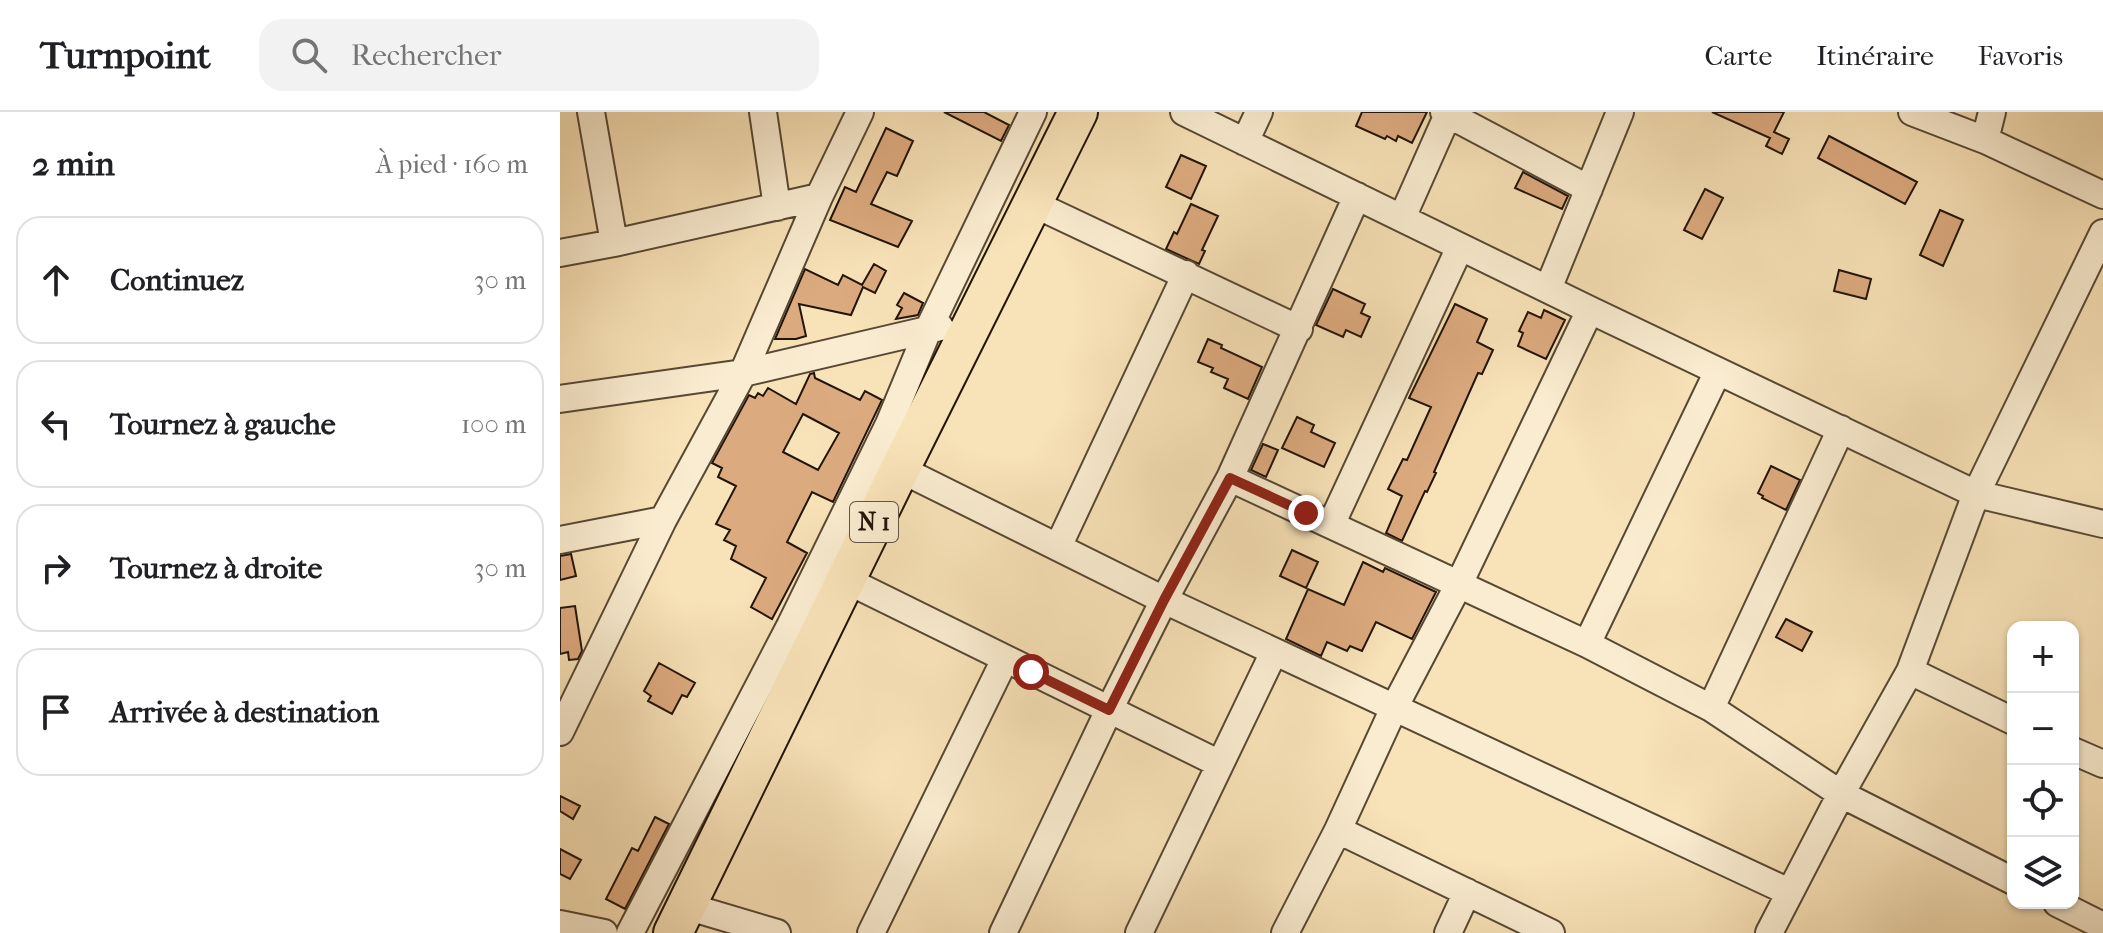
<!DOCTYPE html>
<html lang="fr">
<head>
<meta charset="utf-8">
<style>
  :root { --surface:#fff; --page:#f2f2f2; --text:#202124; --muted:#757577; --line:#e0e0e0 }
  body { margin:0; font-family:"IM FELL French Canon",serif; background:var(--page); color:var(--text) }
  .controls { position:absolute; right:24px; bottom:24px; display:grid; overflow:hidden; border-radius:16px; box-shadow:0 2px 6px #0004 }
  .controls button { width:72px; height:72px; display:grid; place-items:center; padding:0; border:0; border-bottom:2px solid var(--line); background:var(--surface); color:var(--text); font:40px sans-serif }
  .stop { position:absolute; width:24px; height:24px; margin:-18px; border:6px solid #8f2418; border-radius:50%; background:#fff }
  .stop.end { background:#8f2418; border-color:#fff; box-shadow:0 2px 8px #0008 }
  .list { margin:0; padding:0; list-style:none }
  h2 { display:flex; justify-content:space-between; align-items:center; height:104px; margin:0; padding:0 32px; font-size:34px }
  h2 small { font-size:26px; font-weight:400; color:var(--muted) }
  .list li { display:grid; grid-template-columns:52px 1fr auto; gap:24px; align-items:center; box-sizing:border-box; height:128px; margin:0 16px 16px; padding:0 16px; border:2px solid var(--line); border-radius:24px }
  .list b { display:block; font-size:30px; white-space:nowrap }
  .list em { font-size:26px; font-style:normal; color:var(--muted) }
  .icon { flex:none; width:44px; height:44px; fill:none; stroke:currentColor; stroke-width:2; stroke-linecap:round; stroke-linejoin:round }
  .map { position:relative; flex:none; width:1543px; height:821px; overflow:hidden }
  header { display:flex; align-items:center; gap:48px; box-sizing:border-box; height:112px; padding:0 40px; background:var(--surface); border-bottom:2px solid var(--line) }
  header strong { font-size:38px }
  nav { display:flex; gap:44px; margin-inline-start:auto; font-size:28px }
  .search { width:560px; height:72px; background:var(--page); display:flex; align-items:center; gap:20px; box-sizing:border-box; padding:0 28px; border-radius:24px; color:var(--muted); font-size:30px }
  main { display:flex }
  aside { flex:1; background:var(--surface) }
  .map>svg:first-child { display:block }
</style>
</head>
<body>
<header>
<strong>Turnpoint</strong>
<div class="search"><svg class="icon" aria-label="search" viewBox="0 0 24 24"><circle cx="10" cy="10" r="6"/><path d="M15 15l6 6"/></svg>Rechercher</div>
<nav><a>Carte</a><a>Itinéraire</a><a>Favoris</a></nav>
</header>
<main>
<aside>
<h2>2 min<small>À pied · 160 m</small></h2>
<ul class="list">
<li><svg class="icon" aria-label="ahead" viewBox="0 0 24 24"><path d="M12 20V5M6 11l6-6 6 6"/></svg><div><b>Continuez</b></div><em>30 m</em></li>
<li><svg class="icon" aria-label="left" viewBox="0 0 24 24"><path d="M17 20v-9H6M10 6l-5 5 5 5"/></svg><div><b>Tournez à gauche</b></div><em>100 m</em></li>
<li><svg class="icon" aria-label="right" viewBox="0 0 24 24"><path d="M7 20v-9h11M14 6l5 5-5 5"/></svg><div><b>Tournez à droite</b></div><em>30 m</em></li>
<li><svg class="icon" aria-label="arrive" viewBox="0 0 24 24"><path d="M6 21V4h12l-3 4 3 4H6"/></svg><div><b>Arrivée à destination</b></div></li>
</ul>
</aside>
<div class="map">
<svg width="1543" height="821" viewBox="0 0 1543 821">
  <rect width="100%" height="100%" fill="#f8e2b7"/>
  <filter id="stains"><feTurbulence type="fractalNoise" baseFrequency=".0025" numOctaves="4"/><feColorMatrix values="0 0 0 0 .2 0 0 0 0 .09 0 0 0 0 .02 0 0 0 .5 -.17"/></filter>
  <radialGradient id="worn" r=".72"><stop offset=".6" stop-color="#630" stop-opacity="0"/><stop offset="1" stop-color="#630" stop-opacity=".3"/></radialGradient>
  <path fill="#dcaa7f" stroke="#211409" stroke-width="2" fill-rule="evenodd" d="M384,0H424L449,13L441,29Z
    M802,0H867L852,31L838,24L836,29L827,24L825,27L796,14Z
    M1152,0H1224L1214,20L1229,27L1222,42L1206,34L1210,26Z
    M326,16L353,29L337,64L327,60L311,92L352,109L338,135L270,108L285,75L296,80Z
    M1269,24L1357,70L1345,92L1258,46Z
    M621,43L646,54L631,87L606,75Z
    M963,60L1008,84L1002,97L955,76Z
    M1145,77L1163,86L1142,127L1124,118Z
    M631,92L658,104L642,138L645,139L639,152L606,137L614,120L617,122Z
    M1380,98L1403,108L1383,154L1360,143Z
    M314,152L326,159L315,181L303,175L291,203L239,192L246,224L236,227H215L245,157L278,173L283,163L302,173Z
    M1279,158L1311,167L1306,187L1274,179Z
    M773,177L805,192L801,201L810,205L801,225L786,218L783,225L756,213Z
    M344,181L363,191L358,203L336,207L342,196L337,193Z
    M895,192L927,207L917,230L933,238L922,262L918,261L874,360L876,361L867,380L865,379L842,429L826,421L842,384L828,377L843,347L847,348L871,295L849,286Z
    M984,198L1005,208L986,247L958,234L963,221L959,219L968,200L981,206Z
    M648,227L662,233L661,236L702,255L688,287L664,276L668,267L651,260L653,256L638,250Z
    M254,261L255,266L300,288L305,279L322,288L273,390L252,380L227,430L247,441L212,507L191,495L206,466L171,447L176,434L164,428L170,418L156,412L176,374L158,365L162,356L152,351L189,283L195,286L198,281L203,284L208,276L236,292L250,262ZM243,302L279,321L258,358L223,340Z
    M737,305L754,313L751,320L775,331L764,355L722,336Z
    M703,332L718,338L706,365L691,358Z
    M1211,354L1240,368L1226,398L1202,386L1203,384L1198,381Z
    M732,438L758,450L746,476L720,464Z
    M11,442L16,464L0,468V444Z
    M803,450L823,460L825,456L876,480L852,527L816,510L802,539L790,534L787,539L767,530L761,544L726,527L748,477L784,493Z
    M15,494L22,539L18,547L9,548L8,540L0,542V496Z
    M1226,507L1252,520L1242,539L1216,525Z
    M99,551L135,571L127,585L122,583L112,602L88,589L91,584L84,579Z
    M0,684L20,694L13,707L0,699Z
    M95,705L109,712L65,797L46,787L72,736L78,739Z
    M0,737L21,748L10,767L0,762Z"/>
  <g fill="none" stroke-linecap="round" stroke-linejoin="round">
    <defs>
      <path id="minor" d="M31,0L54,131
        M203,0L217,95
        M624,0L1030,198L1416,382L1543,412
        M884,0L1029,77
        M1352,0L1425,28
        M1432,0L1425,28L1543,83
        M685,30L699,0
        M472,91L739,217
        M842,106L889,0
        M0,141L54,131L259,85L300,0
        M988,177L1060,0
        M0,287L183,261L380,215
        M340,357L604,488L1229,780
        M670,366L1027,532L1151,596L1281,682L1453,769
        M771,413L900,135
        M0,428L103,408
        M498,435L626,162
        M286,468L660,652
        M1027,532L1158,259
        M1350,559L1453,609
        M1151,596L1281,317
        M0,620L103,408L183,261L259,85
        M1513,639L1543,652
        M778,718L991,821
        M1497,791L1543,814
        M126,794L217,821
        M0,812L44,821
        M70,821L230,514L329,312L368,218L473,0
        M311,821L445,547
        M443,821L549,598L604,488L670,366L797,84
        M579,821L714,540
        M725,821L778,718L834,596L899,472L1030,198
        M888,821L907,780
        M1209,821L1281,682L1350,559L1416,382L1543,121"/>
      <path id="highway" d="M113,821L340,357L518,0"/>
    </defs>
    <use href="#minor" stroke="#574834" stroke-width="30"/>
    <use href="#highway" stroke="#211409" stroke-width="42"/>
    <use href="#minor" stroke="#faecd0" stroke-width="26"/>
    <use href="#highway" stroke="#f8e2b7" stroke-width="38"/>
  </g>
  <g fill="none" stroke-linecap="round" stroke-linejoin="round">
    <path stroke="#8f2418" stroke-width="10" d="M471,560L549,598L604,488L670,366L746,401"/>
  </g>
  <g text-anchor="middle" stroke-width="6" stroke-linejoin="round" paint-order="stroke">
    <rect fill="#faecd0" stroke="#625545" stroke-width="2" x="290" y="390" width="48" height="40" rx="6"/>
    <g font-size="24" font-weight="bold" fill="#211409">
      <text x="314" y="418">N 1</text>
    </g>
  </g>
  <rect width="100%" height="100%" filter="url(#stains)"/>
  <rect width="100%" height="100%" fill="url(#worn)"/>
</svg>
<div class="controls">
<button>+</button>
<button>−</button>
<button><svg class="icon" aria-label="locate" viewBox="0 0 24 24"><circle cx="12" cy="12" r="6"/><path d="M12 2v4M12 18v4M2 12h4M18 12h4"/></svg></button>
<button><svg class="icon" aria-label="layers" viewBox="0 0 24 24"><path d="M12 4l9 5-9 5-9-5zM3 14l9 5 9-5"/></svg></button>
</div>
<div class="stop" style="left:471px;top:560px"></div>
<div class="stop end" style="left:746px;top:401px"></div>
</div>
</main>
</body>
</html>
